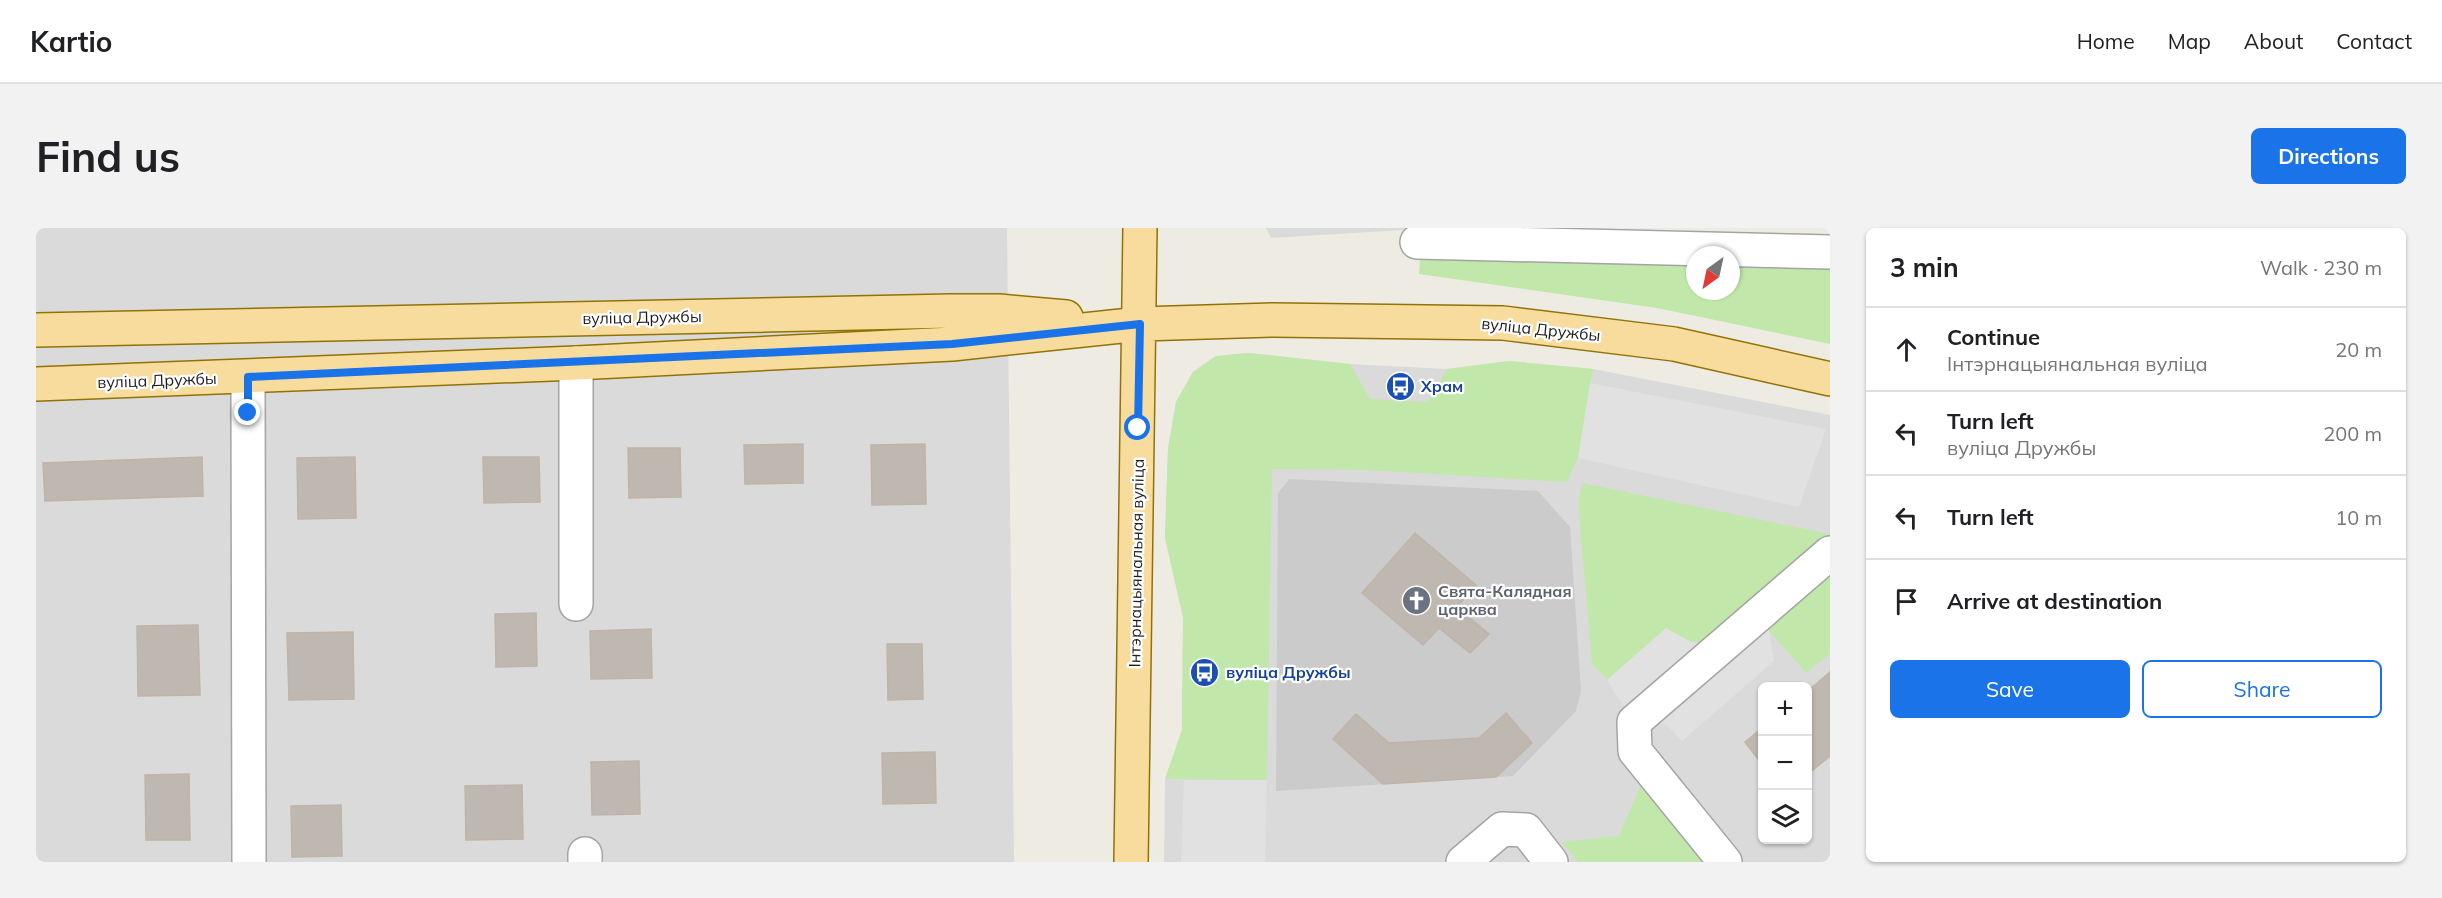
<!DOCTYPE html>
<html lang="en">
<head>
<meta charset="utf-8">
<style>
  :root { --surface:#fff; --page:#f2f2f2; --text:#202124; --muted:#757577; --line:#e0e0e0; --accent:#1a73e8 }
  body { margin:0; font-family:Mulish,sans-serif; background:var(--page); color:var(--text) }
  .controls { position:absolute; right:18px; bottom:18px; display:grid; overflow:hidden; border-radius:9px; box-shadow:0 2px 4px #0004 }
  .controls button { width:54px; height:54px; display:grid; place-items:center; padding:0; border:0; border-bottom:2px solid var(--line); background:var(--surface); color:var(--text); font:30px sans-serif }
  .compass { position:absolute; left:1650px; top:18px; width:54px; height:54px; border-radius:50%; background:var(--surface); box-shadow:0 2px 4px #0004; rotate:213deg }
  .stop { position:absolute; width:18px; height:18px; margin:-14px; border:4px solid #1a73e8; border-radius:50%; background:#fff }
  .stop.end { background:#1a73e8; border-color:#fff; box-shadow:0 2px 6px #0008 }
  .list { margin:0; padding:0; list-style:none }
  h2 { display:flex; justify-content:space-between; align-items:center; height:78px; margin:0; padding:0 24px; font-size:26px }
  h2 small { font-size:20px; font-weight:400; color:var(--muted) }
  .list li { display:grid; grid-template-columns:39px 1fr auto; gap:18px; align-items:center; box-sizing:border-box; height:84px; padding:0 24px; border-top:2px solid var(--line) }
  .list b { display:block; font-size:22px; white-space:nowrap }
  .list p { margin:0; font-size:20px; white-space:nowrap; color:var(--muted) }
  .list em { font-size:20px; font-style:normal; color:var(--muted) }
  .actions { display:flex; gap:12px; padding:18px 24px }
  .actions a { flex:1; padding:14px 0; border:2px solid var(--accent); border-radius:9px; text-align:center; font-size:21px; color:var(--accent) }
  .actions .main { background:var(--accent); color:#fff }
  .icon { flex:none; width:33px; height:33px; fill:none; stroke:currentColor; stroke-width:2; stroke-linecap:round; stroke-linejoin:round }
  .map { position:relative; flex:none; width:1794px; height:634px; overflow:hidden; border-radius:9px }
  header { display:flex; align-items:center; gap:36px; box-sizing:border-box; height:84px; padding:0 30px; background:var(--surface); border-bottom:2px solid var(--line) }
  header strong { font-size:28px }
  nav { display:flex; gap:33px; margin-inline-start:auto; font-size:21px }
  .intro { display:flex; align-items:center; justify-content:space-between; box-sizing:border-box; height:144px; padding:0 36px }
  h1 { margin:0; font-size:42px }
  .button { padding:15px 27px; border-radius:9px; background:var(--accent); color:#fff; font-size:21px; font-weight:700 }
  main { display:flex; gap:36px; padding:0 36px }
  aside { flex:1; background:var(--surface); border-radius:9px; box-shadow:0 2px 4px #0004 }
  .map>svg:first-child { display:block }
</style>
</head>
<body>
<header>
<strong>Kartio</strong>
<nav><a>Home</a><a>Map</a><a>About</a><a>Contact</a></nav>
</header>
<div class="intro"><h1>Find us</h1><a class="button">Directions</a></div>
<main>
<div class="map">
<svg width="1794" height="634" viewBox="0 0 1794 634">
  <rect width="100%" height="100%" fill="#eeebe3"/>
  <path fill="#dbdada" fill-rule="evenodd" d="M0,0H971L978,634H0Z
    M1230,0H1399L1235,10Z
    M1213,125L1314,136L1411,141L1473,133L1557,141L1794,187V634H1128L1129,551L1146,502L1147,389L1129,310L1132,221L1140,174L1157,144L1180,128ZM1726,458H1772V612H1726Z"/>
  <path fill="#cbcbcb" d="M1253,251L1502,263L1534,299L1545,463L1540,483L1477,548L1240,563L1242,265Z"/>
  <path fill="#c1e7aa" d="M1385,20L1659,30V63H1695V32L1794,37V116L1621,80L1383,46Z
    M1212,125L1314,136L1334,171L1391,174L1411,141L1473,133L1557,141L1542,230L1531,254L1332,242L1236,241L1231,552L1129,551L1146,502L1147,389L1129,310L1132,221L1140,174L1157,144L1180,128Z
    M1546,255L1794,306V426L1770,445L1714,381L1674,416L1655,414L1630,401L1571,452L1556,436L1542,275Z
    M1606,554L1669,634H1542L1526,614L1583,608Z"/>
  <path fill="#e1e1e1" d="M1554,155L1790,201L1763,279L1542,230Z
    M1714,381L1733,403L1738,433L1646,513L1631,497L1619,494L1611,499L1586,476L1571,452L1630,400L1655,414L1674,416Z
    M1148,552H1231L1229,634H1145Z"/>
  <path fill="#beb8b0" stroke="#bfb4a6" stroke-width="1.5" d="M767,216V255L709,256L708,217Z
    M889,216L890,276L836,277L835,217Z
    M592,220H644L645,269L593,270Z
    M166,229L167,268L9,273L7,235Z
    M319,229L320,290L262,291L261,230Z
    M447,229H503L504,274L448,275Z
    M1379,305L1440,357L1421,379L1453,406L1434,425L1403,400L1387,417L1326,365Z
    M500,385L501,438L460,439L459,386Z
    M162,397L164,467L102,468L101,398Z
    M615,401L616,450L555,451L554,403Z
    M317,404L318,471L253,472L251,405Z
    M851,416H886L887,471L852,472Z
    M1794,444V528L1772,546V463Z
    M1470,485L1496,515L1460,549L1347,556L1297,511L1320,486L1353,515L1443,510Z
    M1726,500V536L1709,514Z
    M899,524L900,575L847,576L846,525Z
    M603,533L604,586L556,587L555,534Z
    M153,546L154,612H110L109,547Z
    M486,557L487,611L430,612L429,558Z
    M305,577L306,628L256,629L255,578Z"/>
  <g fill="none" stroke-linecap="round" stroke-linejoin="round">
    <defs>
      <path id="minor" d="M1381,14L1794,24
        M540,135V376
        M212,149L213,634
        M549,626V634
        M1427,634L1466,601L1490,602L1515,634
        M1689,634L1599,523L1598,494L1794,325"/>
      <path id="major" d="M0,102L915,83H963L1030,89
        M0,156L540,135L916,116L1104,96L1237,92L1467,95L1638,116L1794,151
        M1095,634L1104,0"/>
    </defs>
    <use href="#minor" stroke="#a4a4a4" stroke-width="36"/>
    <use href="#major" stroke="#917305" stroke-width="36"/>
    <use href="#minor" stroke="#fff" stroke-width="33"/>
    <use href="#major" stroke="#f8dc9d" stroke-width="33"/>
  </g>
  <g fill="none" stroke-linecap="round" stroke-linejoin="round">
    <path stroke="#1a73e8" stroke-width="8" d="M212,185V149L916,116L1104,96L1102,200"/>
  </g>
  <defs>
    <symbol id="bus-disc" viewBox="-11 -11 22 22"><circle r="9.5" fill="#1a4fb4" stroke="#fff"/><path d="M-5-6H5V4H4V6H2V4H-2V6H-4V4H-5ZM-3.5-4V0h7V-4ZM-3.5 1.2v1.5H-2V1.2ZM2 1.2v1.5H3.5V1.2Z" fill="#fff"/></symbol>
    <symbol id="church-disc" viewBox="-11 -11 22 22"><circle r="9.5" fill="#6b7280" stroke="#fff"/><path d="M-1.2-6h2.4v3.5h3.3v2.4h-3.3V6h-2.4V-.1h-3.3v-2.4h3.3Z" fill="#fff"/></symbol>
  </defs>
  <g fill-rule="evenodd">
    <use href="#bus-disc" x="1348" y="142" width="33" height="33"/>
    <use href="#church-disc" x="1364" y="356" width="33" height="33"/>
    <use href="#bus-disc" x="1152" y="428" width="33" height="33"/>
  </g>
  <g text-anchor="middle" stroke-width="4.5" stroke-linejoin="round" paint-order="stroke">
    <g font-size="16" fill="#1d1d1d" stroke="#fff">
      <text transform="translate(606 89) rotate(-1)" y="6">вуліца Дружбы</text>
      <text transform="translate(1505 101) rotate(6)" y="6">вуліца Дружбы</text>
      <text transform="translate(121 152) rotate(-2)" y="6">вуліца Дружбы</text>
      <text transform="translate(1100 335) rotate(-89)" y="6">Інтэрнацыянальная вуліца</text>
    </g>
    <g font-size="16" font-weight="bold" fill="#164399" stroke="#fff" text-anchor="start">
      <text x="1385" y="164">Храм</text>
      <text x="1190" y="450">вуліца Дружбы</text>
    </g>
    <g font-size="16" font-weight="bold" fill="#5b616d" stroke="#fff" text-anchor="start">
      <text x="1402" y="369">Свята-Калядная<tspan x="1402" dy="18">царква</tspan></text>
    </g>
  </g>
</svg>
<div class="controls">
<button>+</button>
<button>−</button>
<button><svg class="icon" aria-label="layers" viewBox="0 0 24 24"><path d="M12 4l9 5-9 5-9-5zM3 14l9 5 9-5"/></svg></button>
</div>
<svg class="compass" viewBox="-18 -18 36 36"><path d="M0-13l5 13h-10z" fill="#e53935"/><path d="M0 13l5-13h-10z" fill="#757577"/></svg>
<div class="stop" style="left:1102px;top:200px"></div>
<div class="stop end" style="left:212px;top:185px"></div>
</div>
<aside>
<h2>3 min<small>Walk · 230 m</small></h2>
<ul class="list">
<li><svg class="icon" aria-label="ahead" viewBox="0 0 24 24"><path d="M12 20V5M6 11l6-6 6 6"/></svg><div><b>Continue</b><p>Інтэрнацыянальная вуліца</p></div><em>20 m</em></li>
<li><svg class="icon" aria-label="left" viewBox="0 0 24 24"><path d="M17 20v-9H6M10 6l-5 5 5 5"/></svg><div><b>Turn left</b><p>вуліца Дружбы</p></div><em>200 m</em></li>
<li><svg class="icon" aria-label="left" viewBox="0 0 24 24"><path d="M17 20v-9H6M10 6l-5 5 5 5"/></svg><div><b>Turn left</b></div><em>10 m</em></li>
<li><svg class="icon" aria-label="arrive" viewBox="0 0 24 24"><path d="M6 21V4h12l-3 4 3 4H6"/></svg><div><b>Arrive at destination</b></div></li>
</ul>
<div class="actions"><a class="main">Save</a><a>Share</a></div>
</aside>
</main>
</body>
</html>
